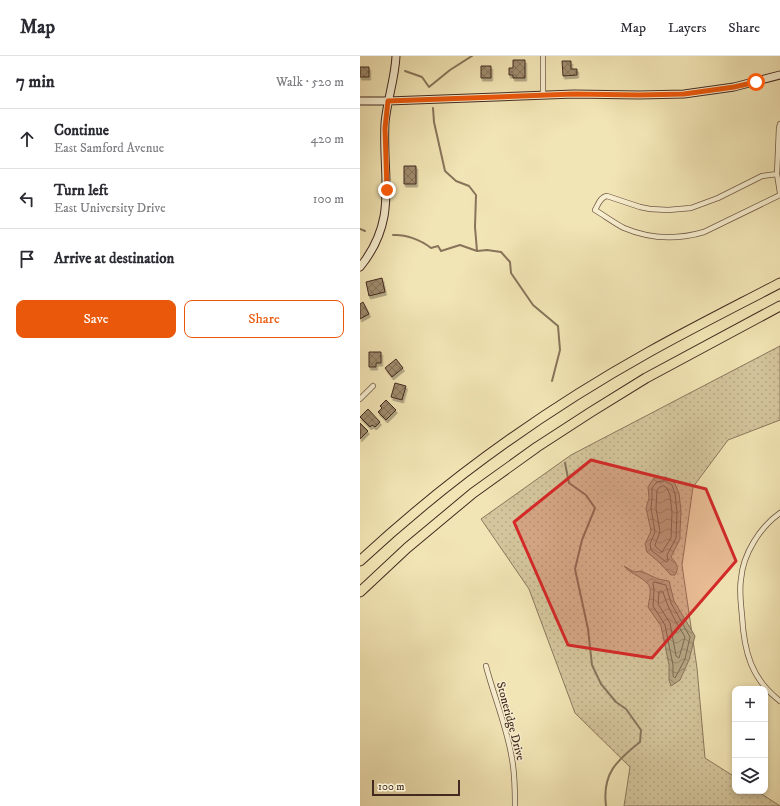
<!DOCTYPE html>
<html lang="en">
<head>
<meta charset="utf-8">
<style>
  :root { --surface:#fff; --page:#f2f2f3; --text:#2b2b33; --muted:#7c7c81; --line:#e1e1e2; --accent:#ea580c }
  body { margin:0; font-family:"IM FELL DW Pica",serif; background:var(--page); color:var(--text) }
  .controls { position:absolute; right:12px; bottom:12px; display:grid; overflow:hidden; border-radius:8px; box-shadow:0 2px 6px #0003 }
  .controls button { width:36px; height:36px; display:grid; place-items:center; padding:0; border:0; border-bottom:1px solid var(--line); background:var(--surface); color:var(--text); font:20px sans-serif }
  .scale { position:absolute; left:12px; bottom:10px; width:88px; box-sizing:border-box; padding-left:4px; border:2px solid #432a20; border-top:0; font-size:11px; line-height:14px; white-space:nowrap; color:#432a20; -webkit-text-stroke:3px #f7eecf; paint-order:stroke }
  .stop { position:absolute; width:12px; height:12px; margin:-9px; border:3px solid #ea580c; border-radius:50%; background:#fff }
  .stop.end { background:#ea580c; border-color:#fff; box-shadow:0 1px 4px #0008 }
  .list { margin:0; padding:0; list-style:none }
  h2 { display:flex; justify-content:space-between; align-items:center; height:52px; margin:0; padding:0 16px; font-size:17px }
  h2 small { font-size:13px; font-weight:400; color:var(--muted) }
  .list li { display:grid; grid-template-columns:26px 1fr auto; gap:12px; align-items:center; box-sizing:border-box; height:60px; padding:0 16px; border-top:1px solid var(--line) }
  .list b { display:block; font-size:15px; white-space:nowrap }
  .list p { margin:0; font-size:13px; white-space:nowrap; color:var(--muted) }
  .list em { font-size:13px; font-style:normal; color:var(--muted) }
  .actions { display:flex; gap:8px; padding:12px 16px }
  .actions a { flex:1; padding:9px 0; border:1px solid var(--accent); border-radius:8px; text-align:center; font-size:14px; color:var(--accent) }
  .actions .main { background:var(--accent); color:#fff }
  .icon { flex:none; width:22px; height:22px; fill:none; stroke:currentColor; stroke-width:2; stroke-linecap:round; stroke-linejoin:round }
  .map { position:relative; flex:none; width:420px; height:750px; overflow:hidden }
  header { display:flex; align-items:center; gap:24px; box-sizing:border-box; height:56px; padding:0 20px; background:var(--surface); border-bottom:1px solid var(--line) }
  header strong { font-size:19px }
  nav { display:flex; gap:22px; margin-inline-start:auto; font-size:14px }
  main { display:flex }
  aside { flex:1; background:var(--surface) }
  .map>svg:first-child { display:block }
</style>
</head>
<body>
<header>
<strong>Map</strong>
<nav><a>Map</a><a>Layers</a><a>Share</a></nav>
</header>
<main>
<aside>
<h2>7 min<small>Walk · 520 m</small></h2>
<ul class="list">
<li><svg class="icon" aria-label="ahead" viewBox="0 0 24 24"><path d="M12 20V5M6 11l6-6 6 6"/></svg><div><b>Continue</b><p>East Samford Avenue</p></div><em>420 m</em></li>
<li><svg class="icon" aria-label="left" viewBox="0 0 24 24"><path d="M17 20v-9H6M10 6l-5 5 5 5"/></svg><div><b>Turn left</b><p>East University Drive</p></div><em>100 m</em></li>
<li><svg class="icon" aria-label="arrive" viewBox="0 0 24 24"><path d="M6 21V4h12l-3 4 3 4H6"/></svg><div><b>Arrive at destination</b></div></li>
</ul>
<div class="actions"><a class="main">Save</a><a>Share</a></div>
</aside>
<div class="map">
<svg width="420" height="750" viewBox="0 0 420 750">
  <defs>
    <pattern id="grass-dots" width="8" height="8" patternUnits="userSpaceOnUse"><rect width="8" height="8" fill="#d4c59c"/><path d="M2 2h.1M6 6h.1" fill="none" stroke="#b7a986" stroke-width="1.8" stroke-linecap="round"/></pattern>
    <pattern id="water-waves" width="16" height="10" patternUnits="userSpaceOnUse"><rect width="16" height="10" fill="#b6a582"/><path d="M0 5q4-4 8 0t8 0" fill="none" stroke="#96876a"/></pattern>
    <pattern id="building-cross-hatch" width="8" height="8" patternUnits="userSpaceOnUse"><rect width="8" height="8" fill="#9e8b6d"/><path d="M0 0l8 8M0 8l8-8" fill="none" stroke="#827259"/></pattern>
    <filter id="shadow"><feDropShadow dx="1.5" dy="3" stdDeviation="0" flood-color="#0004"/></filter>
  </defs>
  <rect width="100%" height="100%" fill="#f2e5b5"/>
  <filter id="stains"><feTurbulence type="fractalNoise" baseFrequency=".005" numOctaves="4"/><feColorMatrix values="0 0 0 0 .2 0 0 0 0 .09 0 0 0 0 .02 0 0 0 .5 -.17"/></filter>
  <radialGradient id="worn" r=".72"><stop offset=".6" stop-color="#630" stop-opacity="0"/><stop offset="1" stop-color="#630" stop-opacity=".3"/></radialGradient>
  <path fill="url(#grass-dots)" stroke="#8c785e" d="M420,290V364L368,384L333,431L322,509L337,612L345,702L375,721V735H397L420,750H264L270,711L215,657L169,533L121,463L211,399Z"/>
  <path fill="url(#water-waves)" stroke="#88745b" d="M306,421L314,426L319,437L321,455L320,476V483L311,501C316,507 320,511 315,519H311L299,506L287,496L285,488L291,475L286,452L289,442L288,431L294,422Z
    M264,510L274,516L281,515L298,523L309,525L314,545L335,580L329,604L320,624L311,630L309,624V609L301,570L288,551C289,545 291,537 290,532C287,522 271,519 264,510Z"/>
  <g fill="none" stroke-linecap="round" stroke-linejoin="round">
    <path stroke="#7c6851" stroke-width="1" d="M305,425L312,429L315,438L317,456L316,482L307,499L308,505L306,506L291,494L290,488L295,476L291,452L292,442V432L297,426Z
      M304,430L307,432L310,439L312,456L311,482L302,496L296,491L295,489L300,476L296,452L297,434L300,431Z
      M294,526L306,529L311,547L330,581L325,603L315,622L313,620V609L305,569L293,550L294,533L293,528Z
      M301,535L303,536C308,553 316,566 325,581L319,602L316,600L310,567L298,548L299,536Z"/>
    <path stroke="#88745b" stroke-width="2" d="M45,15L62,21L69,31L90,14L112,0
      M73,52L74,66L85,115L96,125L109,130L116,139L115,171L117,195L127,194L141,196L150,206L151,217L173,249L198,270L200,294L192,325
      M0,173L5,175
      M33,179C45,178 61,184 71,192L78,190L81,195L100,189L117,195
      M205,407L209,427L226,439L235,452L222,484L215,513L228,573L232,609L241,628L256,646L266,653L281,674L280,686C256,705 242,718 246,750"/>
  </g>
  <path fill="url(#building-cross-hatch)" stroke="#432a20" filter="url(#shadow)" d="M153,4H165V22H153V19H149V12H153Z
    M202,5H211V13H217V19L203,20Z
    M121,10H131V22H121Z
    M0,11H9V21H0Z
    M44,110H56V128H44Z
    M22,222L25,236L9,240L6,226Z
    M3,246L9,258L0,263V248Z
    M9,296H21V307H16V311H9Z
    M36,303L43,312L32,321L25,312Z
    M35,327L46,330L42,344L31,341Z
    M26,344L36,354L26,364L18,356L22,352L20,350Z
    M8,353L20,366L15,371L12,369L10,371L0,361Z
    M0,367L8,375L0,383Z"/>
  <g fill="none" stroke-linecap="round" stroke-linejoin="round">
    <defs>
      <path id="street" d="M183,0V39
        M420,68L419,72L417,118L420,137
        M417,118L402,120L358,142L331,152L308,154L290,153L280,151L247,140C240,141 238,149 235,154C245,160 254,167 264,172C290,183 317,184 344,176L420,139
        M0,343L13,330
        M420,457C400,471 383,498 381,523C379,535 381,548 382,560C384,595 391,623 420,645
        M126,610C134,641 147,671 152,703C155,719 155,734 155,750"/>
      <path id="secondary" d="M0,45H28L214,38L279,39L324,38L374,31L420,19
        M0,211C39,163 22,122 25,67C27,44 35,23 36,0"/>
      <path id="highway" d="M0,505C87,424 185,354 289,296C332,272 376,250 420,227
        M0,536L47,492L113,437L177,391L231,356L286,322L420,250"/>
    </defs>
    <use href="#street" stroke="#6f5945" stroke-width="6"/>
    <use href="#secondary" stroke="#432a20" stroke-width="9"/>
    <use href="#highway" stroke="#432a20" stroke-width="11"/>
    <use href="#street" stroke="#f7eecf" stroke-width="4.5"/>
    <use href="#secondary" stroke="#f7eecf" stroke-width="7"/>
    <use href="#highway" stroke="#f2e5b5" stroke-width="9"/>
  </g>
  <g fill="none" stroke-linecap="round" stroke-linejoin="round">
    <path stroke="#ea580c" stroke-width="5" d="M27,134L25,72L28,45L214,38L279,39L324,38L374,31L396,26"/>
  </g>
  <path fill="#d62828" fill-opacity="0.2" stroke="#d62828" stroke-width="3" stroke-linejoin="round" d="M231,404L346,433L376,505L292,602L208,589L154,466Z"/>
  <g text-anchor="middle" stroke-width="3" stroke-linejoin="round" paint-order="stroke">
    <g font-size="12" fill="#432a20" stroke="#f7eecf">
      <text transform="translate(151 665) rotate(75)" y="4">Stoneridge Drive</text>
    </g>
  </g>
  <rect width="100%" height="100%" filter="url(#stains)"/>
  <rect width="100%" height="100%" fill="url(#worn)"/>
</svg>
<div class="controls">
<button>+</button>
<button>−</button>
<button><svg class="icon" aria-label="layers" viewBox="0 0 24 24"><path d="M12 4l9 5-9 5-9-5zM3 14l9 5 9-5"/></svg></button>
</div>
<div class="scale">100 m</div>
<div class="stop" style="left:396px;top:26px"></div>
<div class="stop end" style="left:27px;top:134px"></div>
</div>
</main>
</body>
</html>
